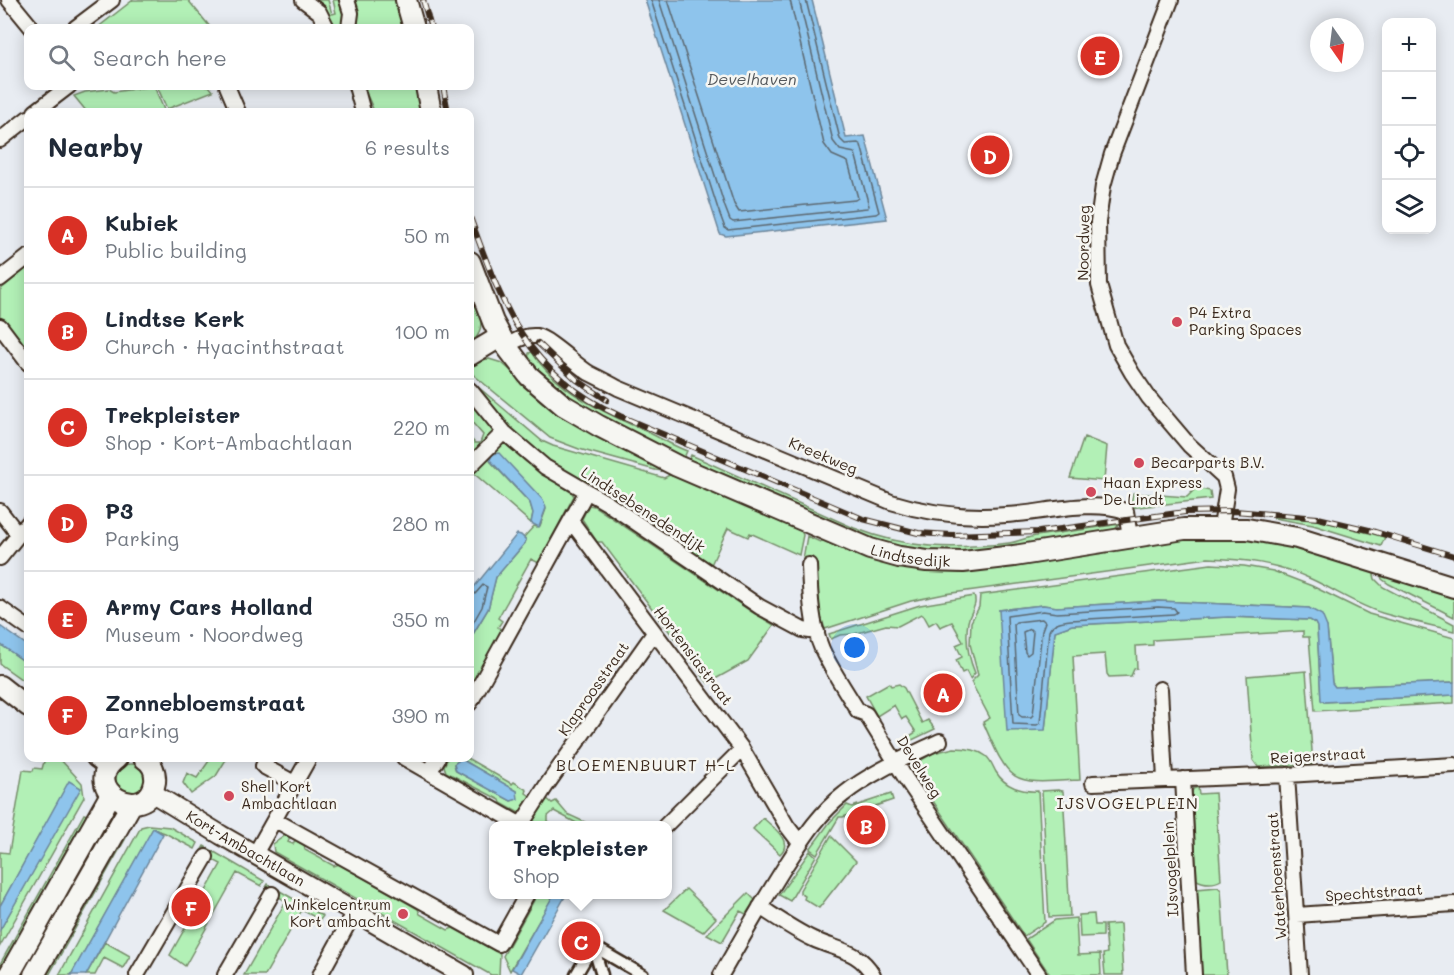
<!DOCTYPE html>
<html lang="en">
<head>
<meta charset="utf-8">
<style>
  :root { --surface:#fff; --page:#f2f2f3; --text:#1f2937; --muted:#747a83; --line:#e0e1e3; --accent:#d93025 }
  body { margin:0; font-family:Mali,sans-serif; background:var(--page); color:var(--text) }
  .controls { position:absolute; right:18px; top:18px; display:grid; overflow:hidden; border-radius:12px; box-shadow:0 3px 15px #0003 }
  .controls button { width:54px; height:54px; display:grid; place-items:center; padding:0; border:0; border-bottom:2px solid var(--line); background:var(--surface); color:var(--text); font:30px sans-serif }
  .compass { position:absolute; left:1310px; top:18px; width:54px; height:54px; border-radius:50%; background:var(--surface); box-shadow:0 3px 15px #0003; rotate:166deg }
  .you { position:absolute; left:855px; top:648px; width:21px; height:21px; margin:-15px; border:4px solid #fff; border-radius:50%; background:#1a73e8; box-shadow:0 0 0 9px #1a73e833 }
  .badge { display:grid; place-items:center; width:39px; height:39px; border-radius:50%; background:var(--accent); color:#fff; font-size:20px; font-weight:700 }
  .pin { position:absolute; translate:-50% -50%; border:3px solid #fff; box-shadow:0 2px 6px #0006 }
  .popup { position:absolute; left:489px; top:821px; width:183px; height:78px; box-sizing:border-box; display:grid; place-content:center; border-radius:12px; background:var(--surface); filter:drop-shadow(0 2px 4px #0005); font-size:20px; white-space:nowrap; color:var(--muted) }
  .popup b { font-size:22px; color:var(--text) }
  .popup::after { content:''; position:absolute; left:50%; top:100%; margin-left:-12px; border:12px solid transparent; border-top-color:var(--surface) }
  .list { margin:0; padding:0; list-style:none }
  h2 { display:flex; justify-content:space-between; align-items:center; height:78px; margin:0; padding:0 24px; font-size:26px }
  h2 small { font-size:20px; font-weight:400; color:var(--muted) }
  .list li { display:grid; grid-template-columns:39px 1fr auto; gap:18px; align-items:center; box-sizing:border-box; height:96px; padding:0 24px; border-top:2px solid var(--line) }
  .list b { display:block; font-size:22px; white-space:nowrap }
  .list p { margin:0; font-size:20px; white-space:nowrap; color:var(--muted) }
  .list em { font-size:20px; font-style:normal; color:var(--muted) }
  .icon { flex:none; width:33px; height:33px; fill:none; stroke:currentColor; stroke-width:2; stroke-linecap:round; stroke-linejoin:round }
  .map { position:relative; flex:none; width:1454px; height:975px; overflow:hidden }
  .search { position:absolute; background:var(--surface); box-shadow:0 3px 15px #0003; left:24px; top:24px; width:450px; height:66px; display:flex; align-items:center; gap:15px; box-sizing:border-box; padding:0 21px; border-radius:12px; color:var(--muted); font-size:22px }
  .panel { position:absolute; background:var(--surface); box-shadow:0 3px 15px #0003; left:24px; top:108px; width:450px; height:654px; border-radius:12px }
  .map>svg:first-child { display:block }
</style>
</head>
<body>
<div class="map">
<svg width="1454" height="975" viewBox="0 0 1454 975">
  <rect width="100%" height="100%" fill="#e8ecf2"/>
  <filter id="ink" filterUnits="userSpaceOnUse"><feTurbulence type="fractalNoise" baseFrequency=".0167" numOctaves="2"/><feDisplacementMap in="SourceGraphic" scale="12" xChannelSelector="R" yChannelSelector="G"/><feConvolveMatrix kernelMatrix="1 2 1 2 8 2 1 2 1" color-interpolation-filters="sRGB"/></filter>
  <g filter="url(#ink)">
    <path fill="#b2f0b6" stroke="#768d6a" stroke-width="1.5" fill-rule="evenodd" d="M133,0H188L211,28H97Z
      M314,0H328L332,14L336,13L333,0H343L348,14L343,28L331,27Z
      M352,0H400L407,28H355L358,19Z
      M154,86L164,110L159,112H87L74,96L85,92L109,89L114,92Z
      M157,86H209L213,91L167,109Z
      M363,86H420L425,112H374C371,102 366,95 363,86Z
      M28,267V348L22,345L0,317V290Z
      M470,282C477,305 491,326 470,345Z
      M532,352C556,390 601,411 641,429C657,436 671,445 687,451L683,460L578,405L528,362L529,353Z
      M489,359L502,363L525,383L665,468L663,471L655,470L579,449L550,438L470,372V364L478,360Z
      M470,381H471L542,441L553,446L664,478L675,472L801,530L803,535L799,555L750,533L748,537L728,528L710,567L567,475L520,441L470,385Z
      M470,402L496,433L470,461V438L475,443H480L483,435L470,420Z
      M1084,437L1107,446L1104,481L1070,478Z
      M501,440L526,462L572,493L574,496L551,539L553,541L541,564L531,559L498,618L502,621L498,627L502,630L470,688V639L488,609L496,577L525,543L526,540L524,537L534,526L537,527L540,526L546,509L490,461L530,503L533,513L531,523L471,471Z
      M691,455L854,528C909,549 950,550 1009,543C1018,542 1027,537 1036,536C1063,532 1091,529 1119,524L1115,530C1037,545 956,565 879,543L688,462Z
      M1196,488L1210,491L1211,499L1130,508L1133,493L1187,497Z
      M589,505L594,506L752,612L774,625L748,661L708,683L602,542H597L582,519Z
      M1271,515L1318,520L1385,537L1381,546L1313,525L1274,518Z
      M807,536L820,542L825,539L896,564L1160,539L1264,537L1373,570L1375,579L1383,587L1454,624V631C1430,625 1406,620 1382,613C1357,605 1335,590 1311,579C1278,563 1243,559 1208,558L945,594L911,601L825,629L821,617L816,580L802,565Z
      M1211,564L1244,566L1273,571L1312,586L1369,614L1454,638V682L1335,687L1332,683L1327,627L1309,608L1158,601L1057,607L1043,605L999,610L1045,730L1055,631L1072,625L1228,617L1310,620L1315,623L1317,627L1321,699L1324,702L1454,695V703L1315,711L1309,637H1303V631L1153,640V645L1136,646L1137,668L1134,669L1131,676L1109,677L1107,674L1105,654L1073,656L1080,780C1010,784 1011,786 983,722L990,718L971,682L978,675L970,644L971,622L979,607L980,595Z
      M1380,573L1454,593V617L1389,584L1382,579Z
      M974,596C978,606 970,611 968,622C965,640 968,656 975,673L970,679L966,671L962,673L956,660L962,657L956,645L963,642L952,622L940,627L936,621L929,625L924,616L921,614L898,626L886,625L854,634L840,635L831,639L829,634L920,605Z
      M0,644L28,664V684L0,664Z
      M1306,671L1313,764L1258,767L1253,760L1247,676Z
      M889,683L891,686L899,684L904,688L922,723L928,720L935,729L906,743L905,739L916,732L906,717L902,719L894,705L877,716L866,696Z
      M954,748C965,748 977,749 986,756C991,760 993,767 996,772C1005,787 1022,792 1038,791L1045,922L1024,936L910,767L933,753Z
      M45,758H59L82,783L84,797L0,946V930L80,788L69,782L0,906V852L9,853L23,770L33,771L34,768L42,769Z
      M211,758H227L216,776L191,794L183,783L187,773L197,778Z
      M448,758H467L512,784L514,782L527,790L526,793L533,798L521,814L501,803L500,800L446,772L444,766ZM461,759L517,791V799L511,801L456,771L454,764Z
      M116 779a15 15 0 1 1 30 0a15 15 0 1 1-30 0Z
      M1198,787L1199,794L1215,793L1221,880C1215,884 1204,884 1197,880L1192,792L1193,789Z
      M1058,790L1063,791L1070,916L1049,917L1042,791Z
      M891,794L893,800L843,817H839L817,854L810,849L830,822L847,805L852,807Z
      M546,798L552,803L556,801L567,814L591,825H580L554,811L548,816V823L553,825H540L533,821L534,816Z
      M84,814L92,817L0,975V964Z
      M763,818C773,827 794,842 780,854L753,829Z
      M99,821L113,829L29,975H15Z
      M149,825L170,827L198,843L195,849L165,833L153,829L71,975H59L141,827Z
      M119,832L127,836L49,975H40Z
      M286,835L290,838L288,842L293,844L295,840L304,845L305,850L334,866L339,864L418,909L420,914L448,930L453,928L500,954L499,975H491L274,852L273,844Z
      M831,836L856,861L819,908L804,899L805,896L800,893V890Z
      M204,846L264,881L261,886L237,873L185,966L170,955L221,864L200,853Z
      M810,851L816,856L790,901L779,895Z
      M268,884L323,916L320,920L302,910L265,975H244L286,901L265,889Z
      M1218,887L1221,890L1227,975H1202L1197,889Z
      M686,889L716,918L703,932L664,910Z
      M748,893L755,900L746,914L740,911L722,942L707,934Z
      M537,895H554L510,971L503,956Z
      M1094,914L1095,925H1103V936L1080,937L1079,915Z
      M1076,918L1078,955L1100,954L1101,975H1050L1026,939L1055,920Z
      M1120,924L1123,975H1105L1103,954L1107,953L1105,925Z
      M105,942L130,956L123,968L104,958L95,975H86Z"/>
    <path fill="#8ec4ec" stroke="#6d869a" stroke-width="1.5" d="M645,0H812L846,138L865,136L887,219L726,236L720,234Z
      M499,453L543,500L546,508L539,527L531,523L533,513L530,503L490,460L492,454Z
      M517,534L521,535L526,540L525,543L496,577L488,609L470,639V592Z
      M1158,601L1309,608L1322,615L1327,627L1332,683L1335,687L1454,682V695L1324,702L1321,700L1317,627L1315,623L1310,620L1228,617L1072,625L1055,631L1045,730L1007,731L999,610L1043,605L1057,607Z
      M0,626L28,646V664L0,644Z
      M461,759L517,791L518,799L511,801L456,771L454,764Z
      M69,781L81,788L0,930V906Z
      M153,828L163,834L86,975H71Z
      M554,894L566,895L521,974L512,969Z"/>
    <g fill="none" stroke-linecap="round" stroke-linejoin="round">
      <path stroke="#5c6870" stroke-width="1.5" d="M651,0L718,209L725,228L728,230L876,214L879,212L861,145L858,143L845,144L840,139L806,0
        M659,0L725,207L730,220L733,222L867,208L869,206L855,153L840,150L833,141L799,0
        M668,0L734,204L739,212L855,200L858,198L848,162L832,155L824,144L790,0
        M470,595L475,594L483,585L487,587L482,607L470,628
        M1158,607L1174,608L1177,612L1174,614L1071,620C1062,621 1053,622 1049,631L1040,723L1037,725L1013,724L1007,616L1043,611L1057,613Z
        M1042,619L1045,622L1042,630L1033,715L1031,717H1022L1019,715L1014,624L1016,622Z
        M1030,629L1033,632L1031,652L1027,655L1025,652L1023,632Z"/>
      <defs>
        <path id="pedestrian" d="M591,943L593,946L602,975
          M576,975L593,946L643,975"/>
        <path id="minor" d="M9,0L32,28
          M303,0L319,12L327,28
          M347,0L351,13L349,28
          M1171,0L1112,154L1103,186L1098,222L1099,285L1116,345L1132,373L1149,398L1189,445L1224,477L1227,489L1221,527
          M75,28L112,0
          M227,86L238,112
          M356,86L363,112
          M35,112L69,86
          M0,140L28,118
          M0,279L28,257
          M0,326L28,363
          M506,346C516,341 524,335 536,336C548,338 576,365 589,373C599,378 609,383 618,388L891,502C929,514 966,518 1006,515C1045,513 1088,499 1126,511L1130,537
          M470,390L504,432L545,467L607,503L760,607L803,630L817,632
          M470,466L504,432
          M0,511L18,534
          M571,521L742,749L787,826L800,843
          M0,558L28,523
          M809,565C810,592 811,624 822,649C832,671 846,691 858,711L866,714L906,779L1039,975
          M0,608L28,628
          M1160,689L1165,779
          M470,703L587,491
          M268,758L263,766L294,783
          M404,758L523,826
          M430,771L438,758
          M1287,775L1300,975
          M1183,779L1194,975
          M1093,783L1287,775L1454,765
          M275,820L499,944L527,894
          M521,825L546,786L654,633
          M665,826L742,749
          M255,854L309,758
          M760,907C777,918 794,930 813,939C836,950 859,950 873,975
          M1297,915L1454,904
          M137,975L206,857
          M225,975L272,894
          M320,975L354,913
          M721,975C742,938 763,901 786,865C803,839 819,813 844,794C870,773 909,756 940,741"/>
        <g id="tertiary">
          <path d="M0,685L28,707"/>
          <path d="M96,758L108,767"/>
          <path id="s1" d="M151,792L221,835L464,975"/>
        </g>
        <g id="secondary">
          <path d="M406,0L414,28"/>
          <path d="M426,86L431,112"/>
          <path id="s2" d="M470,262L493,322L506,346L529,376L563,405L599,426L677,466L870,549L899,557L927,561L963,562L1014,556L1184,529H1247L1297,538L1454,587"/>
          <path d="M470,355L500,337"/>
          <path d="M117,758C76,788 147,828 155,782C156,772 152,763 144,758"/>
          <path d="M9,975L111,794"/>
          <path d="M34,975L132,803"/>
        </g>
      </defs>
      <use href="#pedestrian" stroke="#3b2a1e" stroke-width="15"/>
      <use href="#minor" stroke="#3b2a1e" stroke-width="18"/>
      <use href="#tertiary" stroke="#3b2a1e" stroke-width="22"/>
      <use href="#secondary" stroke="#3b2a1e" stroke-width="24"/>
      <use href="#pedestrian" stroke="#f6f6f2" stroke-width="10"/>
      <use href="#minor" stroke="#f6f6f2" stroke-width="14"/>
      <use href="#tertiary" stroke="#f6f6f2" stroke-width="18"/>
      <use href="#secondary" stroke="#f6f6f2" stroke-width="20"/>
      <defs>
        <path id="rail" d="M423,0L431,28
          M443,86L448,112
          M470,217C503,308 526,373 620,416L863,519L918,533L952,535L1039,532L1185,512L1235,511L1318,518L1369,530L1454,556
          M538,343L577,380L607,400"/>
      </defs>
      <use href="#rail" stroke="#3b2a1e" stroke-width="6"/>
      <use href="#rail" stroke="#f6f6f2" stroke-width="4" stroke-dasharray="11" stroke-linecap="butt"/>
    </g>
  </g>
  <g fill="#d1495b" stroke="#f6f6f2" stroke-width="2">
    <circle cx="1177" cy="322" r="6"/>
    <circle cx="1139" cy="463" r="6"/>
    <circle cx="1091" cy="492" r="6"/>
    <circle cx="229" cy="796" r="6"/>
    <circle cx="403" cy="914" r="6"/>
  </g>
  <g text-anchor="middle" stroke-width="5" stroke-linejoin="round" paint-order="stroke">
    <g font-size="15" fill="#3b2a1e" stroke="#f6f6f2">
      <text transform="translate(1084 243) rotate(-89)" y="5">Noordweg</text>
      <text transform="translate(823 456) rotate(23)" y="5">Kreekweg</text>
      <text transform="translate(643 510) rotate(33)" y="5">Lindtsebenedendijk</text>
      <text dy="5" stroke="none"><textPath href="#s2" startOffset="555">Lindtsedijk</textPath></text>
      <text transform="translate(693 656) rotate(53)" y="5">Hortensiastraat</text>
      <text transform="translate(594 689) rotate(-55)" y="5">Klaproosstraat</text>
      <text transform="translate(1318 756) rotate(-3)" y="5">Reigerstraat</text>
      <text transform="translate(919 767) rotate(58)" y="5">Develweg</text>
      <text dy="5" stroke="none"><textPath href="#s1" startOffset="110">Kort-Ambachtlaan</textPath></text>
      <text transform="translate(1171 869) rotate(-93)" y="5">IJsvogelplein</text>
      <text transform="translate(1277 876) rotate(-94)" y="5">Waterhoenstraat</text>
      <text transform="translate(1374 893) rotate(-4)" y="5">Spechtstraat</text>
    </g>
    <g font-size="15" fill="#3b2a1e" stroke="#f6f6f2" text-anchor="start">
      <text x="1189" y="318">P4 Extra<tspan x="1189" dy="17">Parking Spaces</tspan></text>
      <text x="1151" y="468">Becarparts B.V.</text>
      <text x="1103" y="488">Haan Express<tspan x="1103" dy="17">De Lindt</tspan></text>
      <text x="241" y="792">Shell Kort<tspan x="241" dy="17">Ambachtlaan</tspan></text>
      <text x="391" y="910" text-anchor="end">Winkelcentrum<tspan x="391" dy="17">Kort ambacht</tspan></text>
    </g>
    <g font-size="16" font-style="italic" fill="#54585c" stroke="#f6f6f2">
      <text x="752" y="85">Develhaven</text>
    </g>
    <g font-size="16" letter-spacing="1.5" fill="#3b2a1e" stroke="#f6f6f2">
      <text x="646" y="771">BLOEMENBUURT H-L</text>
      <text x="1128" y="809">IJSVOGELPLEIN</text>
    </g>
  </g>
</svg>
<div class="controls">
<button>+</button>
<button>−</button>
<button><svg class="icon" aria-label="locate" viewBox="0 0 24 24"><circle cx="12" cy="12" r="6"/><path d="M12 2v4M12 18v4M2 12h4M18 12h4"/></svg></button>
<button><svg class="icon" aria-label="layers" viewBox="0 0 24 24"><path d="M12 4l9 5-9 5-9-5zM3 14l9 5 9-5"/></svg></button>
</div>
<svg class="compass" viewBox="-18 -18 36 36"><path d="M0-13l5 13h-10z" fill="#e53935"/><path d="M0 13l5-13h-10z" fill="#747a83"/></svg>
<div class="you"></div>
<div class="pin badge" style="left:943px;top:693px">A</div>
<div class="pin badge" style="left:866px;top:825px">B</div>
<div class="pin badge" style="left:581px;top:941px">C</div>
<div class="popup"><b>Trekpleister</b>Shop</div>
<div class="pin badge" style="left:990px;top:155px">D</div>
<div class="pin badge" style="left:1100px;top:56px">E</div>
<div class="pin badge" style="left:191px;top:907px">F</div>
<div class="search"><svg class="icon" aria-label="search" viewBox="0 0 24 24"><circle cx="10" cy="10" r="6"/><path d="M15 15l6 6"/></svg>Search here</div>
<section class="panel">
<h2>Nearby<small>6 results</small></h2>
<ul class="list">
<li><span class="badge">A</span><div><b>Kubiek</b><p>Public building</p></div><em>50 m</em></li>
<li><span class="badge">B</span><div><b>Lindtse Kerk</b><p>Church · Hyacinthstraat</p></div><em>100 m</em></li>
<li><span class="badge">C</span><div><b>Trekpleister</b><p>Shop · Kort-Ambachtlaan</p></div><em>220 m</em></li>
<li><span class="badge">D</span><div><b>P3</b><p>Parking</p></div><em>280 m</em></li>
<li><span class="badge">E</span><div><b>Army Cars Holland</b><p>Museum · Noordweg</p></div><em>350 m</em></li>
<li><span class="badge">F</span><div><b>Zonnebloemstraat</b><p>Parking</p></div><em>390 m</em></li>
</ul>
</section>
</div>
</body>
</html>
